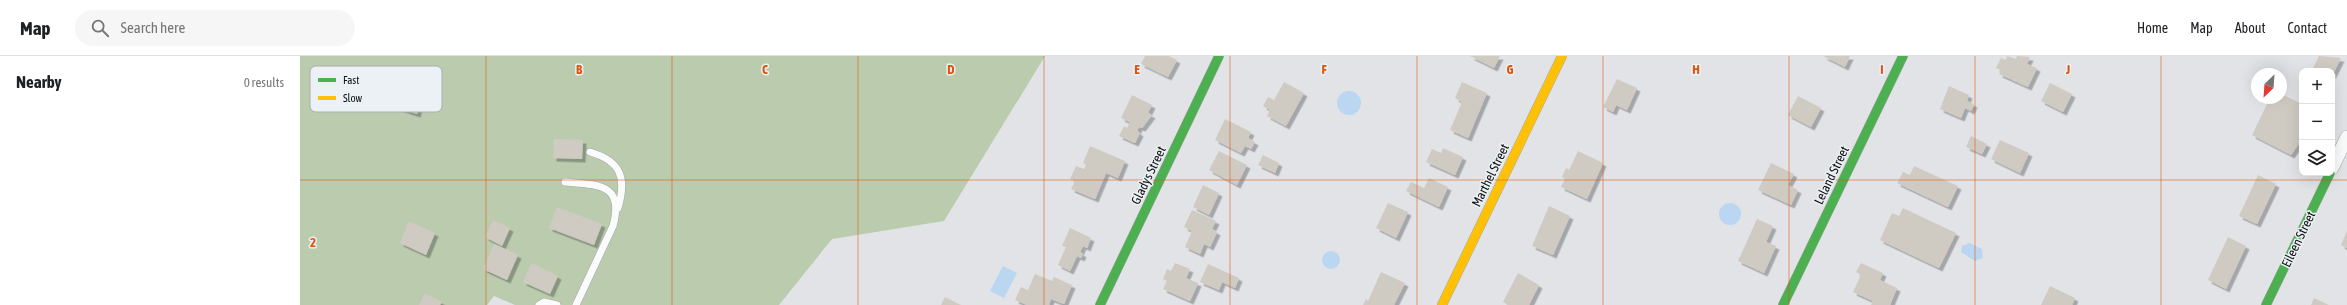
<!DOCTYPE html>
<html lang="en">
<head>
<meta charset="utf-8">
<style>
  :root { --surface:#fff; --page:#f6f6f6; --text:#202124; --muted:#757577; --line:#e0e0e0 }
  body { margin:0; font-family:"Asap Condensed",sans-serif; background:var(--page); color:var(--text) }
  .controls { position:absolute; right:12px; top:12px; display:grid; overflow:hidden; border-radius:8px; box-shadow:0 4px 16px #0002 }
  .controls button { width:36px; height:36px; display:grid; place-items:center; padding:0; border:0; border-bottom:1px solid var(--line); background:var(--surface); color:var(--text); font:20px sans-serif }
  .compass { position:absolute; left:1951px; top:12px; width:36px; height:36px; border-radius:50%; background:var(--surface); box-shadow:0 4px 16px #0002; rotate:205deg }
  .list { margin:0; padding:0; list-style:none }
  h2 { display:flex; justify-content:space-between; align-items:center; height:52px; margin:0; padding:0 16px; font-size:17px }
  h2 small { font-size:13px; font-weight:400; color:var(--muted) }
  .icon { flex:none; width:22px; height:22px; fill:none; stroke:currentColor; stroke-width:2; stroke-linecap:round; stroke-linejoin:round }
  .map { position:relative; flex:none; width:2047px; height:249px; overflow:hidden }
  header { display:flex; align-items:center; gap:24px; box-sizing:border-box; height:56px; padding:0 20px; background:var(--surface); border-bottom:1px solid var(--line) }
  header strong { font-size:19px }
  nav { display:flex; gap:22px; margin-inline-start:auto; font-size:14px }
  .search { width:280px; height:36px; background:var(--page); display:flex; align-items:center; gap:10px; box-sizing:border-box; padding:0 14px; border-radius:22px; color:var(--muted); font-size:15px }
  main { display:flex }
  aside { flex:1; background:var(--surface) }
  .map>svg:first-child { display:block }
</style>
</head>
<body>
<header>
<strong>Map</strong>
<div class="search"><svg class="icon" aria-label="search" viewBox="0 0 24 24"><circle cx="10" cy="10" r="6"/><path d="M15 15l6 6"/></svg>Search here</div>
<nav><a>Home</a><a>Map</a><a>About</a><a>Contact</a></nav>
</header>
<main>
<aside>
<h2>Nearby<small>0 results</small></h2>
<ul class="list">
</ul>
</aside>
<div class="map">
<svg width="2047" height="249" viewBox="0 0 2047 249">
  <defs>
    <filter id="shadow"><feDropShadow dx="3.5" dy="3.5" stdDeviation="0" flood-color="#0004"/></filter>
  </defs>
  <rect width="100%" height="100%" fill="#e1e3e6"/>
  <path fill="#bacbae" d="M0,0H745L644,165L532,183L479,249H215L194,240L187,249H0Z"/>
  <path fill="#bad6f1" d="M1037 47a12 12 0 1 1 24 0a12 12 0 1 1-24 0Z
    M1419 158a11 11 0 1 1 22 0a11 11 0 1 1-22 0Z
    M1670,187L1682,193L1683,202L1675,205L1661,196L1662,190Z
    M1022 204a9 9 0 1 1 18 0a9 9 0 1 1-18 0Z
    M703,210L717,217L704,242L690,235Z"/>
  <path fill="#d0cbc2" filter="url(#shadow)" d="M845,0H869L877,4L868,21L841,8Z
    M1170,0H1200L1194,12Z
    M1523,0H1550L1545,11Z
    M1707,0L1716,3L1717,0L1730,1L1727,8L1737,12L1728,31L1699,18L1701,14L1696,12L1701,2L1706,4Z
    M2019,0L2041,2L2032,20V15H2012Z
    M1317,23L1337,32L1327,54L1316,49L1313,56L1303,51Z
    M984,26L1004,37L986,70L967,60L970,54L963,50L968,41L974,44Z
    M1162,26L1187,37L1168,82L1150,74L1162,46L1155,42Z
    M99,27L124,34L117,58L92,50Z
    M1750,27L1772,38L1763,56L1741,45Z
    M1649,30L1669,39L1667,45L1674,48L1671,55L1665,52L1661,62L1640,53Z
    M1981,38L2002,48V60L1998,69L2002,70V83L1991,99L1952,79L1970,42H1981Z
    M832,39L852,49L848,57L852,59L842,72L839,71L837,75L840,77L835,87L819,80L824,70L827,72L830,66L821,62Z
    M1498,40L1521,52L1511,71L1488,59Z
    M925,63L951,76L948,82L955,86L951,93L945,90L941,97L915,84Z
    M1671,80L1687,88L1682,98L1666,91Z
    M254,83L283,84L282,103L253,102Z
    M1700,84L1729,97L1720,117L1691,103Z
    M790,90L825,105L818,122L806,117L795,143L771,133L775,125L770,123L776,110L784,113L786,109L783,107Z
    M1143,92L1163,101L1155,119L1126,106L1132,93L1141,97Z
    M919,95L947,109L937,129L909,114Z
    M1278,95L1303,107L1287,143L1261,131L1265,123L1262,121L1266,112L1269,114Z
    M963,99L979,107L975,117L958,109Z
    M1471,107L1494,118L1488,129L1498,134L1491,149L1458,134Z
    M1614,110L1658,130L1648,151L1597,127L1603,116L1610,119Z
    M1958,119L1976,128L1957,168L1939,160Z
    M1129,122L1148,131L1139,151L1106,135L1111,126L1124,132Z
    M903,129L919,137L909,159L893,151Z
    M1088,147L1108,156L1096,182L1076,172Z
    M1249,150L1270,160L1253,199L1232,190Z
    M257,151L302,168L294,189L249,172Z
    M1603,152L1656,177L1639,212L1580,184L1592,157L1599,160Z
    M892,154L916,165L912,173L917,176L910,191L904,188L900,198L885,191L892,175L884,171Z
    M1457,163L1473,170L1466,186L1476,190L1464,217L1438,205Z
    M193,164L210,172L202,190L185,181Z
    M109,165L135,177L126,199L100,187Z
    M770,172L791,182L787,192L783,190L780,196L783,198L781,202L777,200L770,215L758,209L766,191L762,190Z
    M2047,175V192L2041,189Z
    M1928,181L1946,190L1926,233L1908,224Z
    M194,188L218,199L207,224L183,213Z
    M231,207L258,220L250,238L223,226Z
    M875,207L890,213L886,222L898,227L890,245L863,233L867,225L863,223L867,213L871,215Z
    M1561,207L1583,217L1580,224L1597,232L1590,249H1571L1573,245L1553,236L1561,219L1556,216Z
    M908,208L939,222L935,232L922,226L919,234L900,226Z
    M1081,216L1105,227L1094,249H1063L1066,243L1068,245Z
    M1218,217L1239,229L1229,249H1208L1203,246Z
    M735,218L752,225L754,221L772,229L764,248L751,243L749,249H727L715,244L721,231L728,234Z
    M1750,230L1775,242L1772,249H1741Z
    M125,237L142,246L140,249H119Z
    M645,241L661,249H641Z
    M2014,242L2029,249H2011Z"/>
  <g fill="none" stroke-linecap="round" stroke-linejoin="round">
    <defs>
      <path id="lane" d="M290,96C321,105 327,122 318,152
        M265,126C297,129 325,127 313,170L276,249
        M239,249L244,246L257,249"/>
      <path id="street" d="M2032,112L2047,81"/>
      <path id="fast" d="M800,249L919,0
        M1483,249L1603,0
        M1966,249L2030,117"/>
      <path id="slow" d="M1142,249L1262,0"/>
    </defs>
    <use href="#lane" stroke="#a5a7a9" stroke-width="8"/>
    <use href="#street" stroke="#a5a7a9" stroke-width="14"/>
    <use href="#fast" stroke="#a5a7a9" stroke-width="10"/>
    <use href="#slow" stroke="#a5a7a9" stroke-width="10"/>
    <use href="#lane" stroke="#fafbfb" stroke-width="7"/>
    <use href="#street" stroke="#fafbfb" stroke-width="13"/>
    <use href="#fast" stroke="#4caf50" stroke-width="9"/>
    <use href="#slow" stroke="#ffc107" stroke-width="9"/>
  </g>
  <path fill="none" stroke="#dd550c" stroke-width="1" stroke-opacity="0.55" d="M186,0V249M372,0V249M558,0V249M744,0V249M930,0V249M1117,0V249M1303,0V249M1489,0V249M1675,0V249M1861,0V249M0,124H2047"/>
  <g text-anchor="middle" stroke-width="3" stroke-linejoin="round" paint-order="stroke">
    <g font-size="13" fill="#0f1012" stroke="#ecf1f5">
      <text transform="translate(848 119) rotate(-64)" y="5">Gladys Street</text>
      <text transform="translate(1190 119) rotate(-64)" y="5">Marthel Street</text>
      <text transform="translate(1531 119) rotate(-64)" y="5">Leland Street</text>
      <text transform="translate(1998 183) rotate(-64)" y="5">Eileen Street</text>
    </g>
  </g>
  <rect x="10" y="10" width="132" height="46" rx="6" fill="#ecf1f5" stroke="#aaaeb1" stroke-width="1"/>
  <rect x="18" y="22" width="18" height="4" fill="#4caf50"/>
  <rect x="18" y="40" width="18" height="4" fill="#ffc107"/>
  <g font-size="11" fill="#0f1012">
    <text x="43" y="28">Fast</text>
    <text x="43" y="46">Slow</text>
  </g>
  <g font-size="13" text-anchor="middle" font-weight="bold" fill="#dd550c" stroke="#ecf1f5" stroke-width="3" stroke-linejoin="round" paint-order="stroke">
    <text x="279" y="18">B</text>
    <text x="465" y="18">C</text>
    <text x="651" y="18">D</text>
    <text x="837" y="18">E</text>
    <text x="1024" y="18">F</text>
    <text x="1210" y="18">G</text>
    <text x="1396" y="18">H</text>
    <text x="1582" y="18">I</text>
    <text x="1768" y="18">J</text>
    <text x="13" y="191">2</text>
  </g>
</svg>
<div class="controls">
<button>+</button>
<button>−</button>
<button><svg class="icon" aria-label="layers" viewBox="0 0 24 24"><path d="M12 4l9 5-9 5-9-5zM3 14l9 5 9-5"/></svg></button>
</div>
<svg class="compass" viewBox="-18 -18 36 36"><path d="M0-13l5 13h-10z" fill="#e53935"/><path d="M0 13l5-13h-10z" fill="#757577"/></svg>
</div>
</main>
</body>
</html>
